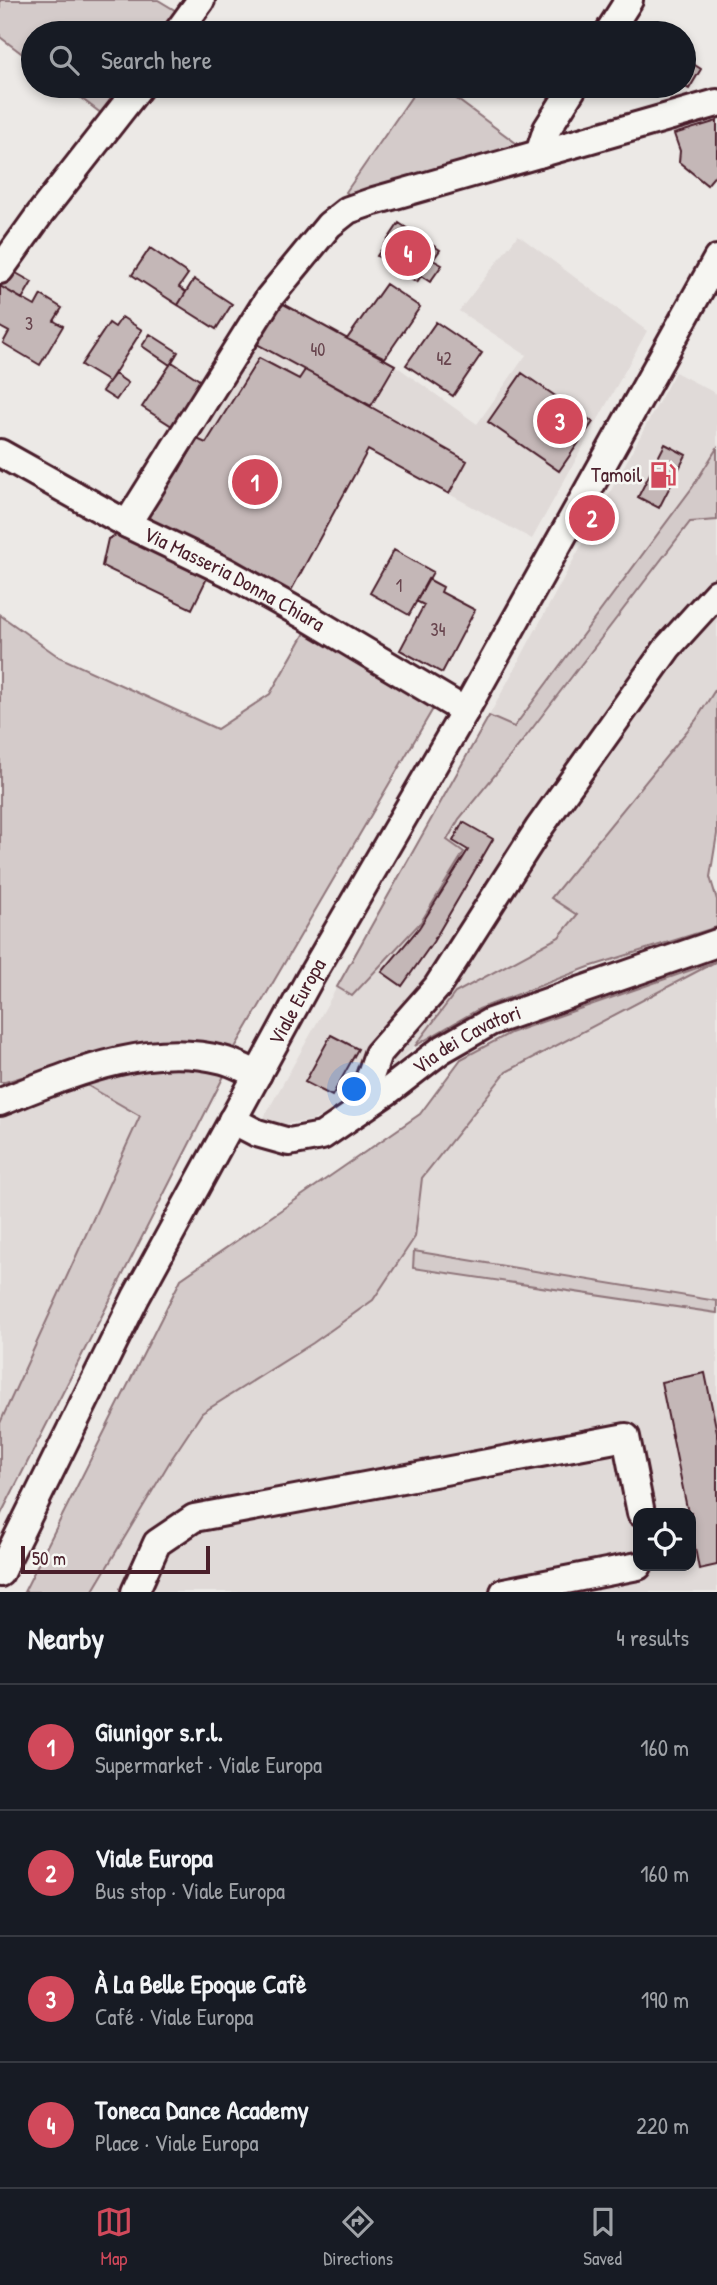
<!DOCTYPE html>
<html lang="en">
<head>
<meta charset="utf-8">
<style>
  :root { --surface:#171b24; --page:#242831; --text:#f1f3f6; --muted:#9ea1a6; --line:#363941; --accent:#d1495b }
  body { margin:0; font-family:"Patrick Hand",sans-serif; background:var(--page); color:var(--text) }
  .controls { position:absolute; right:21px; bottom:21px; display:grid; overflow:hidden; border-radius:14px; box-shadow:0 4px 10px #0003 }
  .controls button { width:63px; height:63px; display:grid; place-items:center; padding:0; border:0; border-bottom:2px solid var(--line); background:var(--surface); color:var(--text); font:35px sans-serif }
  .scale { position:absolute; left:21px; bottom:18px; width:189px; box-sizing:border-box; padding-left:7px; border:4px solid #4a1f2b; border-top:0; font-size:19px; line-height:24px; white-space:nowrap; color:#4a1f2b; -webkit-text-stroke:5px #f6f6f2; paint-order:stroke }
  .you { position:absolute; left:355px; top:1090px; width:24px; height:24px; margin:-18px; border:5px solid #fff; border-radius:50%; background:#1a73e8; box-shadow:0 0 0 10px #1a73e833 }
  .badge { display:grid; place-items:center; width:46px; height:46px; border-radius:50%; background:var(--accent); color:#fff; font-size:23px; font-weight:700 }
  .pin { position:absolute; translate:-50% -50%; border:4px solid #fff; box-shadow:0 2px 7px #0006 }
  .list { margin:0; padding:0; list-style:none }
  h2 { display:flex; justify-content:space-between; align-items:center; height:91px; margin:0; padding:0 28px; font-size:30px }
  h2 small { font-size:23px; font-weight:400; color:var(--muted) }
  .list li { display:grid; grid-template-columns:46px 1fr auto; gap:21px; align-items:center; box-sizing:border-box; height:126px; padding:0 28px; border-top:2px solid var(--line) }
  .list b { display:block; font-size:26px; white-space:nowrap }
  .list p { margin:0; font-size:23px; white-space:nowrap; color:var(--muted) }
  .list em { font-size:23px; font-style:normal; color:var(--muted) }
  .icon { flex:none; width:38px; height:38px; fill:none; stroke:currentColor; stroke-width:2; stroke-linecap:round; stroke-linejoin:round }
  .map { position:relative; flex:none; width:717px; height:1592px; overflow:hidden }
  .search { position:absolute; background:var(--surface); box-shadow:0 4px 10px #0003; left:21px; right:21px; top:21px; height:77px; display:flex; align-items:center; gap:18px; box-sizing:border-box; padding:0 24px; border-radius:38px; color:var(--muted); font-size:26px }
  .sheet { height:595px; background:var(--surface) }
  nav { display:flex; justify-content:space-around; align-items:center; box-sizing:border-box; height:98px; border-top:2px solid var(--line); background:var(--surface); font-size:19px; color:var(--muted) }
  nav a { display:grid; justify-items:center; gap:4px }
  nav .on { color:var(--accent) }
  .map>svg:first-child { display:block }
</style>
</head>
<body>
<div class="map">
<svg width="717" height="1592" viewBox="0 0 717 1592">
  <rect width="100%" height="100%" fill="#ece9e6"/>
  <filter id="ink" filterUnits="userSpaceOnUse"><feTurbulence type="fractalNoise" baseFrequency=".0143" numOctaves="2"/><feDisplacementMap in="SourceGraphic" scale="14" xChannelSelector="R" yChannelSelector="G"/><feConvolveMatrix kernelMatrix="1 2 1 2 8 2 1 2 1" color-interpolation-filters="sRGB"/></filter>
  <g filter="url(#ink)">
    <path fill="#e0dad8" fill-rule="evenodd" d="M518,235L647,331L532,539L368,450L287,598L139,512L253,342L347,339L385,358L477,424L526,355L459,311Z
      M675,372L717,394V448L692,488L514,727L489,716Z
      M717,520V687L696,720L552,897L577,915L559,937L455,994L415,1046L368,1090L312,1121L281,1124L262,1121L337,987L352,996L464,852L447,840L459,819L521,743L690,521Z
      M717,962V1301L415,1251L413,1267L717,1313V1592H92L172,1458L202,1413L313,1343L415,1237L422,1178L506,1072ZM638,1513H691V1566H638Z
      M56,1067L140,1116L0,1423V1082Z"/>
    <path fill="#d4cbca" stroke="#8f757a" stroke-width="2" d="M0,0H158L183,15L170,33H33V62L0,37Z
      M65,86H133L110,120Z
      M419,86H439L520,146L357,202L346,192Z
      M717,448V520L690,522L521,743L459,819L447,840L464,852L421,922L352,996L337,987L489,716L514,727L692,488Z
      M0,615L59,657L217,729L270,694L309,626L437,702L233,1051L102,1053L5,1082H0Z
      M717,687V834L710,877L717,900V927L589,967L479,1009L415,1046L455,993L559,937L577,915L551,898L696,720Z
      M717,961L506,1072L422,1178L415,1237L373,1300L313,1343L202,1413L172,1458L92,1592H24L181,1279L420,1114L461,1059L510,1033Z
      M185,1065L226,1072L0,1516V1423L140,1116L78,1080L136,1068Z
      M414,1251L717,1301V1313L413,1268Z"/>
    <path fill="#c4b7b7" stroke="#4a1f2b" stroke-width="2" d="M684,58L701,69L689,89L683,86Z
      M717,121V173L707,185L679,162L680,151L674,134Z
      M399,223L440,250L433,260L442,265L430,282L421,276L417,282L377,256Z
      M150,248L188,274L179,287L186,292L178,305L132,275Z
      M9,269L32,282L22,299L0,286Z
      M194,279L232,304L216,329L178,305Z
      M386,284L420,307L385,358L347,339Z
      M0,286L35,306L41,295L62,308L54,321L63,326L40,365L3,343L9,332L0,327Z
      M280,302L395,365L371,406L253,342Z
      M122,317L142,330L109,382L81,365L109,323L115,327Z
      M436,322L482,353L453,396L406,365Z
      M150,334L178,352L170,365L142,346Z
      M259,358L299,379L305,370L467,461L449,494L368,450L287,598L139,521L170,466L179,471L197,439L206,443Z
      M172,362L201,381L172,426L142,407Z
      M522,373L593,422L559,471L488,422Z
      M115,374L128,383L116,400L102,391Z
      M665,444L686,455L659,508L638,497Z
      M126,530L210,572L192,609L102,566L108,539Z
      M394,550L433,572L409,615L370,593Z
      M428,579L443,587L441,592L475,610L442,673L400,650L424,605L416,601Z
      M463,822L493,839L433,942L402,986L382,972L419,928L468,850L453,841Z
      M331,1035L358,1049L332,1096L305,1082Z
      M705,1373L717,1432V1565L699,1569L691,1527V1513H688L661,1382Z"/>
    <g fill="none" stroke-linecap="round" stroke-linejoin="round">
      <defs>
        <g id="minor">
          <path d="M177,33L201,0"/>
          <path d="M608,33L629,0"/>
          <path d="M539,154L547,129L574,86"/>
          <path d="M0,270L40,214L140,86"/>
          <path id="s1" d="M0,453L127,524L227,572L309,618L465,711"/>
          <path d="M127,524L269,298L329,225L348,210L374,201L717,103"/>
          <path d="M0,1102C69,1075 147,1040 223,1060C235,1063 246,1070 258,1074"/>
          <path d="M358,1111L378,1054L437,987L539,828L668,647L717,593"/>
          <path id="s2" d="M232,1120L257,1133L289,1142L322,1136L388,1091L441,1050L490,1022L717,943"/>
          <path id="s3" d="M0,1573L136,1297L310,978L465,711L717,259"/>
          <path d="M135,1592L157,1543L194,1518L626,1437L641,1513"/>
          <path d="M504,1592L638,1566"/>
        </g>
      </defs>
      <use href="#minor" stroke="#4a1f2b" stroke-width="32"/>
      <use href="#minor" stroke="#f6f6f2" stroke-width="26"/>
    </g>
  </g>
  <defs>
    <symbol id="fuel-bare" viewBox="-9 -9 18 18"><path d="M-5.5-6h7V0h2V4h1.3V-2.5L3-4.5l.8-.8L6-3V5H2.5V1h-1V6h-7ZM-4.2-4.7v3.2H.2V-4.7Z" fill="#d1495b" stroke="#f6f6f2" stroke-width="2.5" paint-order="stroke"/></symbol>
  </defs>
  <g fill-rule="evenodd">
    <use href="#fuel-bare" x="644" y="456" width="38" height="38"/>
  </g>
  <g text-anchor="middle" stroke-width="5" stroke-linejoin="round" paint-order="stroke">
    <g font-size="18" fill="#68454e">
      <text x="29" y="330">3</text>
      <text x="318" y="356">40</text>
      <text x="444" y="365">42</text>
      <text x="399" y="592">1</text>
      <text x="438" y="636">34</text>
    </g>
    <g font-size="21" fill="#4a1f2b" stroke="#f6f6f2" text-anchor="end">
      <text x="642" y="482">Tamoil</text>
    </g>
    <g font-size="21" fill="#4a1f2b" stroke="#f6f6f2">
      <text dy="7" stroke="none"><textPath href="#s1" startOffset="266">Via Masseria Donna Chiara</textPath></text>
      <text dy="7" stroke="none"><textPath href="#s3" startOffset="644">Viale Europa</textPath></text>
      <text dy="7" stroke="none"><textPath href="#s2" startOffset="270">Via dei Cavatori</textPath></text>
    </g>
  </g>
</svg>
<div class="controls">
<button><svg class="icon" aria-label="locate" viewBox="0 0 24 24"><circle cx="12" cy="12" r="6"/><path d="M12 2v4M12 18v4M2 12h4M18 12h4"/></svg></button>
</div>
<div class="scale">50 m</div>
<div class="you"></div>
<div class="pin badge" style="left:255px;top:482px">1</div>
<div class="pin badge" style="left:592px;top:518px">2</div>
<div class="pin badge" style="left:560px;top:421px">3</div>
<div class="pin badge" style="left:408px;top:253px">4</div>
<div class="search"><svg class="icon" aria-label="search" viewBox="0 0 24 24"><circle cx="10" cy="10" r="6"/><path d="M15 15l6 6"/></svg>Search here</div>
</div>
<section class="sheet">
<h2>Nearby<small>4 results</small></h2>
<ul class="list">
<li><span class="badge">1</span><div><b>Giunigor s.r.l.</b><p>Supermarket · Viale Europa</p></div><em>160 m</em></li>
<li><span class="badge">2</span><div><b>Viale Europa</b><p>Bus stop · Viale Europa</p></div><em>160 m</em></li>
<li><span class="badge">3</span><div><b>À La Belle Epoque Cafè</b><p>Café · Viale Europa</p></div><em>190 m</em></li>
<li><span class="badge">4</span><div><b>Toneca Dance Academy</b><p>Place · Viale Europa</p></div><em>220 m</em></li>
</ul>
</section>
<nav>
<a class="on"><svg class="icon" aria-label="map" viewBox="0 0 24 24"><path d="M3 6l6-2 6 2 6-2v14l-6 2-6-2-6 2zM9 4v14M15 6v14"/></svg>Map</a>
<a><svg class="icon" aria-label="directions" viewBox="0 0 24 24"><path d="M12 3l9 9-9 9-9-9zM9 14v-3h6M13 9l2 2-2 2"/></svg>Directions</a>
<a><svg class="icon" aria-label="saved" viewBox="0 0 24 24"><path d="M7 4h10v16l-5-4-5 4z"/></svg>Saved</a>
</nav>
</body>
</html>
